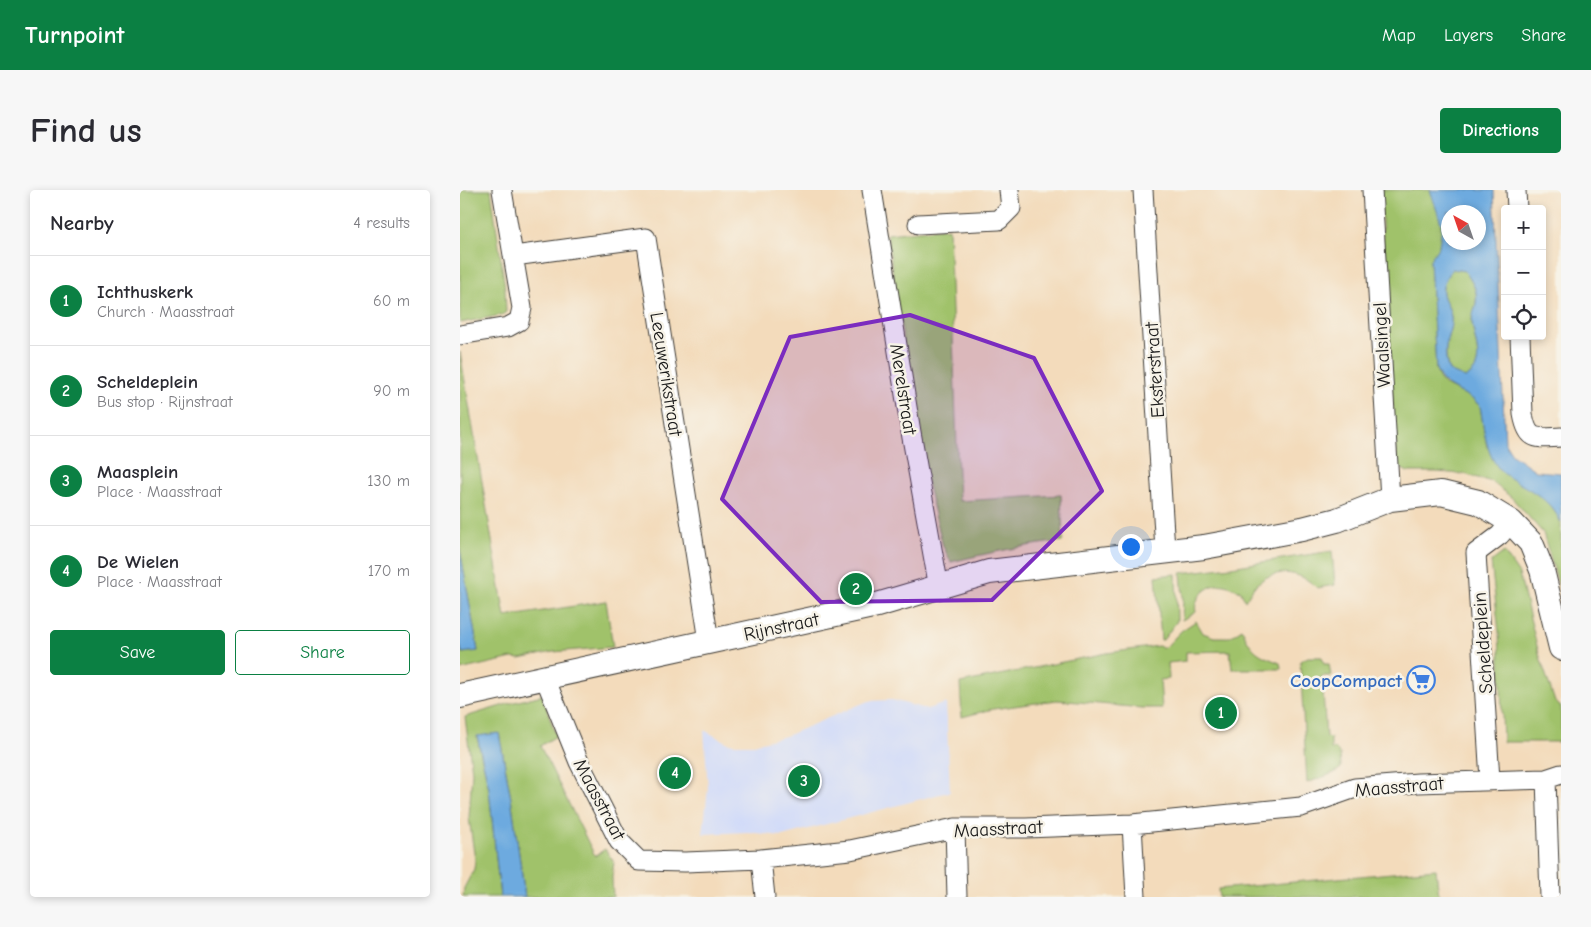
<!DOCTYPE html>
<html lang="en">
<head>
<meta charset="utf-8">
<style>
  :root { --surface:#fff; --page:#f7f7f7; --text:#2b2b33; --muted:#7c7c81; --line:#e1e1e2; --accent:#0b8043 }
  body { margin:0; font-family:"Comic Neue",sans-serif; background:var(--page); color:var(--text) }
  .controls { position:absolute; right:15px; top:15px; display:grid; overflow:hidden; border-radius:5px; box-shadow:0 2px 8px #0003 }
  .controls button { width:45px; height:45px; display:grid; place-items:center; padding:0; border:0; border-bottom:1px solid var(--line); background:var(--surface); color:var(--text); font:25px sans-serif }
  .compass { position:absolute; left:981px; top:15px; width:45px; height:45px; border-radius:50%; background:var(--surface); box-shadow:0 2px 8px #0003; rotate:320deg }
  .you { position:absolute; left:670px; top:356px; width:18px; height:18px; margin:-12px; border:4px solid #fff; border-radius:50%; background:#1a73e8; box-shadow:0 0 0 8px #1a73e833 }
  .badge { display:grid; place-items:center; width:32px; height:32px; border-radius:50%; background:var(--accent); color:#fff; font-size:16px; font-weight:700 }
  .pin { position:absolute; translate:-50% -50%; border:2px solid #fff; box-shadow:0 1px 5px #0006 }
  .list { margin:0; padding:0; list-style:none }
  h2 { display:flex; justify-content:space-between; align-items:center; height:65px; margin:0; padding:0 20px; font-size:21px }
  h2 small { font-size:16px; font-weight:400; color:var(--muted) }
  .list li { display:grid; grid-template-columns:32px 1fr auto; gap:15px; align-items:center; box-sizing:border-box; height:90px; padding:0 20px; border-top:1px solid var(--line) }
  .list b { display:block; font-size:19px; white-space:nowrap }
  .list p { margin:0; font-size:16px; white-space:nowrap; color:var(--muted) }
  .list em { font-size:16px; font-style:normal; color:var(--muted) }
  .actions { display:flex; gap:10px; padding:15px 20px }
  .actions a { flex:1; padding:11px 0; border:1px solid var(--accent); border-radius:5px; text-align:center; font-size:18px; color:var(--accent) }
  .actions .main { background:var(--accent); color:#fff }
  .icon { flex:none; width:28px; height:28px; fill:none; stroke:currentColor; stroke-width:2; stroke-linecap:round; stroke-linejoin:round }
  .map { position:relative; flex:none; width:1101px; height:707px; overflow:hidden; border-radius:5px }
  header { display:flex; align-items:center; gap:30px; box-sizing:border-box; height:70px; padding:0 25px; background:var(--accent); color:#fff }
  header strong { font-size:24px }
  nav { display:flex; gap:28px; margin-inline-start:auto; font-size:18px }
  .intro { display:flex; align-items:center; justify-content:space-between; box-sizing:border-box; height:120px; padding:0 30px }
  h1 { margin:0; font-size:35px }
  .button { padding:12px 22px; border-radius:5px; background:var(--accent); color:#fff; font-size:18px; font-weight:700 }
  main { display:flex; gap:30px; padding:0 30px }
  aside { flex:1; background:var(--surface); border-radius:5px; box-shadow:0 2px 8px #0003 }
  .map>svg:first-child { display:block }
</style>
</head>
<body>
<header>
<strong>Turnpoint</strong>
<nav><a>Map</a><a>Layers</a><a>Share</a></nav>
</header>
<div class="intro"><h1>Find us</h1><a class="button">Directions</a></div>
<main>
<aside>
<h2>Nearby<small>4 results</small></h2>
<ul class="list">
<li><span class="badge">1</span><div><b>Ichthuskerk</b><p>Church · Maasstraat</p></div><em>60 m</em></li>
<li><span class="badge">2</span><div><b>Scheldeplein</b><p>Bus stop · Rijnstraat</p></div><em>90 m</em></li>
<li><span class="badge">3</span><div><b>Maasplein</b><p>Place · Maasstraat</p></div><em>130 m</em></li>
<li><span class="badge">4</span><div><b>De Wielen</b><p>Place · Maasstraat</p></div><em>170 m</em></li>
</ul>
<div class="actions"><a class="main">Save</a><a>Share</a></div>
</aside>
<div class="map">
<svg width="1101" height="707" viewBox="0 0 1101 707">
  <rect width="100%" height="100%" fill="#f7f3e8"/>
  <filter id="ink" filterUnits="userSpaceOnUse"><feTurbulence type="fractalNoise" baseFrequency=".02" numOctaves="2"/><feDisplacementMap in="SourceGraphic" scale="10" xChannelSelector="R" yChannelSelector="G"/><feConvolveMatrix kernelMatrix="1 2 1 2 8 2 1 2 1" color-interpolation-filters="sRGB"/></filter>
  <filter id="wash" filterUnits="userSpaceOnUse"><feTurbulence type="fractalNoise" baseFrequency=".0096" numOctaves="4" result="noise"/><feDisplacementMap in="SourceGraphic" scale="20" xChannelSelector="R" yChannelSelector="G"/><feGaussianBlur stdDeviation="1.12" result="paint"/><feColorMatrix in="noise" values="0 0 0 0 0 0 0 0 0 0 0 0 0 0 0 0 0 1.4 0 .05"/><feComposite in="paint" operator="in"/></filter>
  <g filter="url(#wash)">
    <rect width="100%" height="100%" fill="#f3dbbb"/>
    <path fill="#d0daf9" d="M432,510L467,519L486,513L490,602L480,604L322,646L288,642L243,644L248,598L244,540L266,552L273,554H294L326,546L408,511Z"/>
    <path fill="#a0c26b" stroke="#5e6f44" d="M0,0H31L45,98L46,122L42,125L0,133Z
      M920,0H970C977,16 986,39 979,56C978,61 973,66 970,70L976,179L979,188L985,195L1010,207L1020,216L1027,257L1071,300L1086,310L1098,326L1101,333V403L1083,343L1052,308L1032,292L1004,284L976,282H948L938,277L935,253Z
      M489,38L499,311L601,305L603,351C565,355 528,363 491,372L483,356L461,268L427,44Z
      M992,79L1005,81C1011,91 1018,99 1016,113C1015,119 1012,125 1012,131C1013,151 1028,176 1005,188L989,181C986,170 985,161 987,150C989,142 992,135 991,127C990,116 981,108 983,97C984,90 988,84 992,79Z
      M0,162L45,427L146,411L153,457L93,462L60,469L52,468L0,480V453L2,463L18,461L0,359Z
      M872,361L875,395L857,398C840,380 812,377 794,397C791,401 788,406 785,411L781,401C773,398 765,393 756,395C744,398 733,410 736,422L722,430L723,409L721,383L771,377Z
      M1044,362L1059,384L1079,464L1095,512L1101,517V552H1043L1039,442L1031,372Z
      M716,384L717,431L703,450H701L696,386Z
      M736,431L743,443L754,447H770L782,439C792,462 797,464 820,473L821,479H772L770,461L726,462V471L708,473L709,489L700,490L702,518H682L597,510L533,519L502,527L500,493L647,463L698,456L705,458L721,441Z
      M848,467H862L864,474H869L871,486H862L866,547L871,548V559H876L880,565L881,578L874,583L847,593L840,471Z
      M82,505L96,546L80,556L135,666L145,659L154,672L152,687L153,707H65L52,614L39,543L17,547L29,599L40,707H3L4,698L14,679L15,670L9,628L12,582L5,527L51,513Z
      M976,679L979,707H759L758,699Z"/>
    <path fill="#6daadf" stroke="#44637e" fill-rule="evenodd" d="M970,0H1034L1045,253L1052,264L1076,281L1101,283V333C1093,314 1078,304 1060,294C1054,290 1047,287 1041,281C1025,264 1024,238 1020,216C1005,199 984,202 976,179L970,70L979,56L982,36ZM988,22H1018V52H988ZM992,79L1005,81C1011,91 1019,100 1016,113C1015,119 1012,125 1012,131C1013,150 1028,176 1005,188L989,181C985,170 985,161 987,150C989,142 992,135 991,127C990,116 981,108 983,97C984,90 988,84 992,79Z
      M0,359L18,461L2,463L0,453Z
      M39,543L52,614L65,707H40L29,599L17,546Z"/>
  </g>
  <g filter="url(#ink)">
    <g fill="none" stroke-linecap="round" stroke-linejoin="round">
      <defs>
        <path id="minor" d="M412,0L451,242L479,398
          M683,0L705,360
          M912,0L930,309
          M1056,0L1057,19
          M458,34L539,30L551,18L549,0
          M54,66L186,48L249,451
          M0,145L48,137L59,131L62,118L42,0
          M1060,146L1063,224C1068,252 1076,248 1101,247
          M85,488L119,572L159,651L179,671L225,672L301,669L390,660L495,638H566L672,634L841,617L895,598L958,593L1086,589L1101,584
          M1086,589L1090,707
          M1030,590L1016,363L1040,345L1051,332
          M672,634L676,707
          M495,638L497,707
          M301,669L305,707"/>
        <path id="tertiary" d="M0,506L417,415L529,382L744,357L842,339L877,330L930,309L981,303L1018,312L1051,332L1071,353L1082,380L1101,458"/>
      </defs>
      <use href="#minor" stroke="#3c3934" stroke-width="21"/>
      <use href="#tertiary" stroke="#3c3934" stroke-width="26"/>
      <use href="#minor" stroke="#fff" stroke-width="19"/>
      <use href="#tertiary" stroke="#fff" stroke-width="24"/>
    </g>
  </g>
  <path fill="#7b2cbf" fill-opacity="0.2" stroke="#7b2cbf" stroke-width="4" stroke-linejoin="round" d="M450,125L574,168L642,301L532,410L361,412L262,309L330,147Z"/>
  <defs>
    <symbol id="supermarket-ring" viewBox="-11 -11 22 22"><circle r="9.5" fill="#f7f3e8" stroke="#3f7fe0" stroke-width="1.5"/><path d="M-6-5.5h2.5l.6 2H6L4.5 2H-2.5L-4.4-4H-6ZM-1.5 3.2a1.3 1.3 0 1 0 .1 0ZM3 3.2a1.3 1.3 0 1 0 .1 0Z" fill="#3f7fe0"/></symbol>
  </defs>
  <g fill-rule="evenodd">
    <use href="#supermarket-ring" x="945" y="474" width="32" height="32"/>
  </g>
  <g text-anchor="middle" stroke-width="5" stroke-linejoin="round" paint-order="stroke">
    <g font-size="19" fill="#1c1c1c" stroke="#f7f3e8">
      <text transform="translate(921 155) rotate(-93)" y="7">Waalsingel</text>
      <text transform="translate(694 180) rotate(-94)" y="7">Eksterstraat</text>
      <text transform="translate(207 184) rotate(81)" y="7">Leeuwerikstraat</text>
      <text transform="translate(444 199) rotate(81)" y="7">Merelstraat</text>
      <text transform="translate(321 436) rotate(-12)" y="7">Rijnstraat</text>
      <text transform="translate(1022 453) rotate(-94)" y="7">Scheldeplein</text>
      <text transform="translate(939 596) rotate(-5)" y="7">Maasstraat</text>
      <text transform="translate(140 609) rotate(62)" y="7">Maasstraat</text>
      <text transform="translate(538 638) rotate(-3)" y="7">Maasstraat</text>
    </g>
    <g font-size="19" font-weight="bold" fill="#366cbe" stroke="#f7f3e8" text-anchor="end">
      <text x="942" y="497">CoopCompact</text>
    </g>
  </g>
</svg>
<div class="controls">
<button>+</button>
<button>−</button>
<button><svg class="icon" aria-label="locate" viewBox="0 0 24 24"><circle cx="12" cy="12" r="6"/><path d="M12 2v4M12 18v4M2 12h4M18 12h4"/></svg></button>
</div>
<svg class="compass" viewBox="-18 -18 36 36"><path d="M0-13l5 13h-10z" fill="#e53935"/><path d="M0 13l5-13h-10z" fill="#7c7c81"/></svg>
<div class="you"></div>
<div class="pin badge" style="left:761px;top:523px">1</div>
<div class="pin badge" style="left:396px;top:399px">2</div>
<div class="pin badge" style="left:344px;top:591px">3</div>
<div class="pin badge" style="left:215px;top:583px">4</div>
</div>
</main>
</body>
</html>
